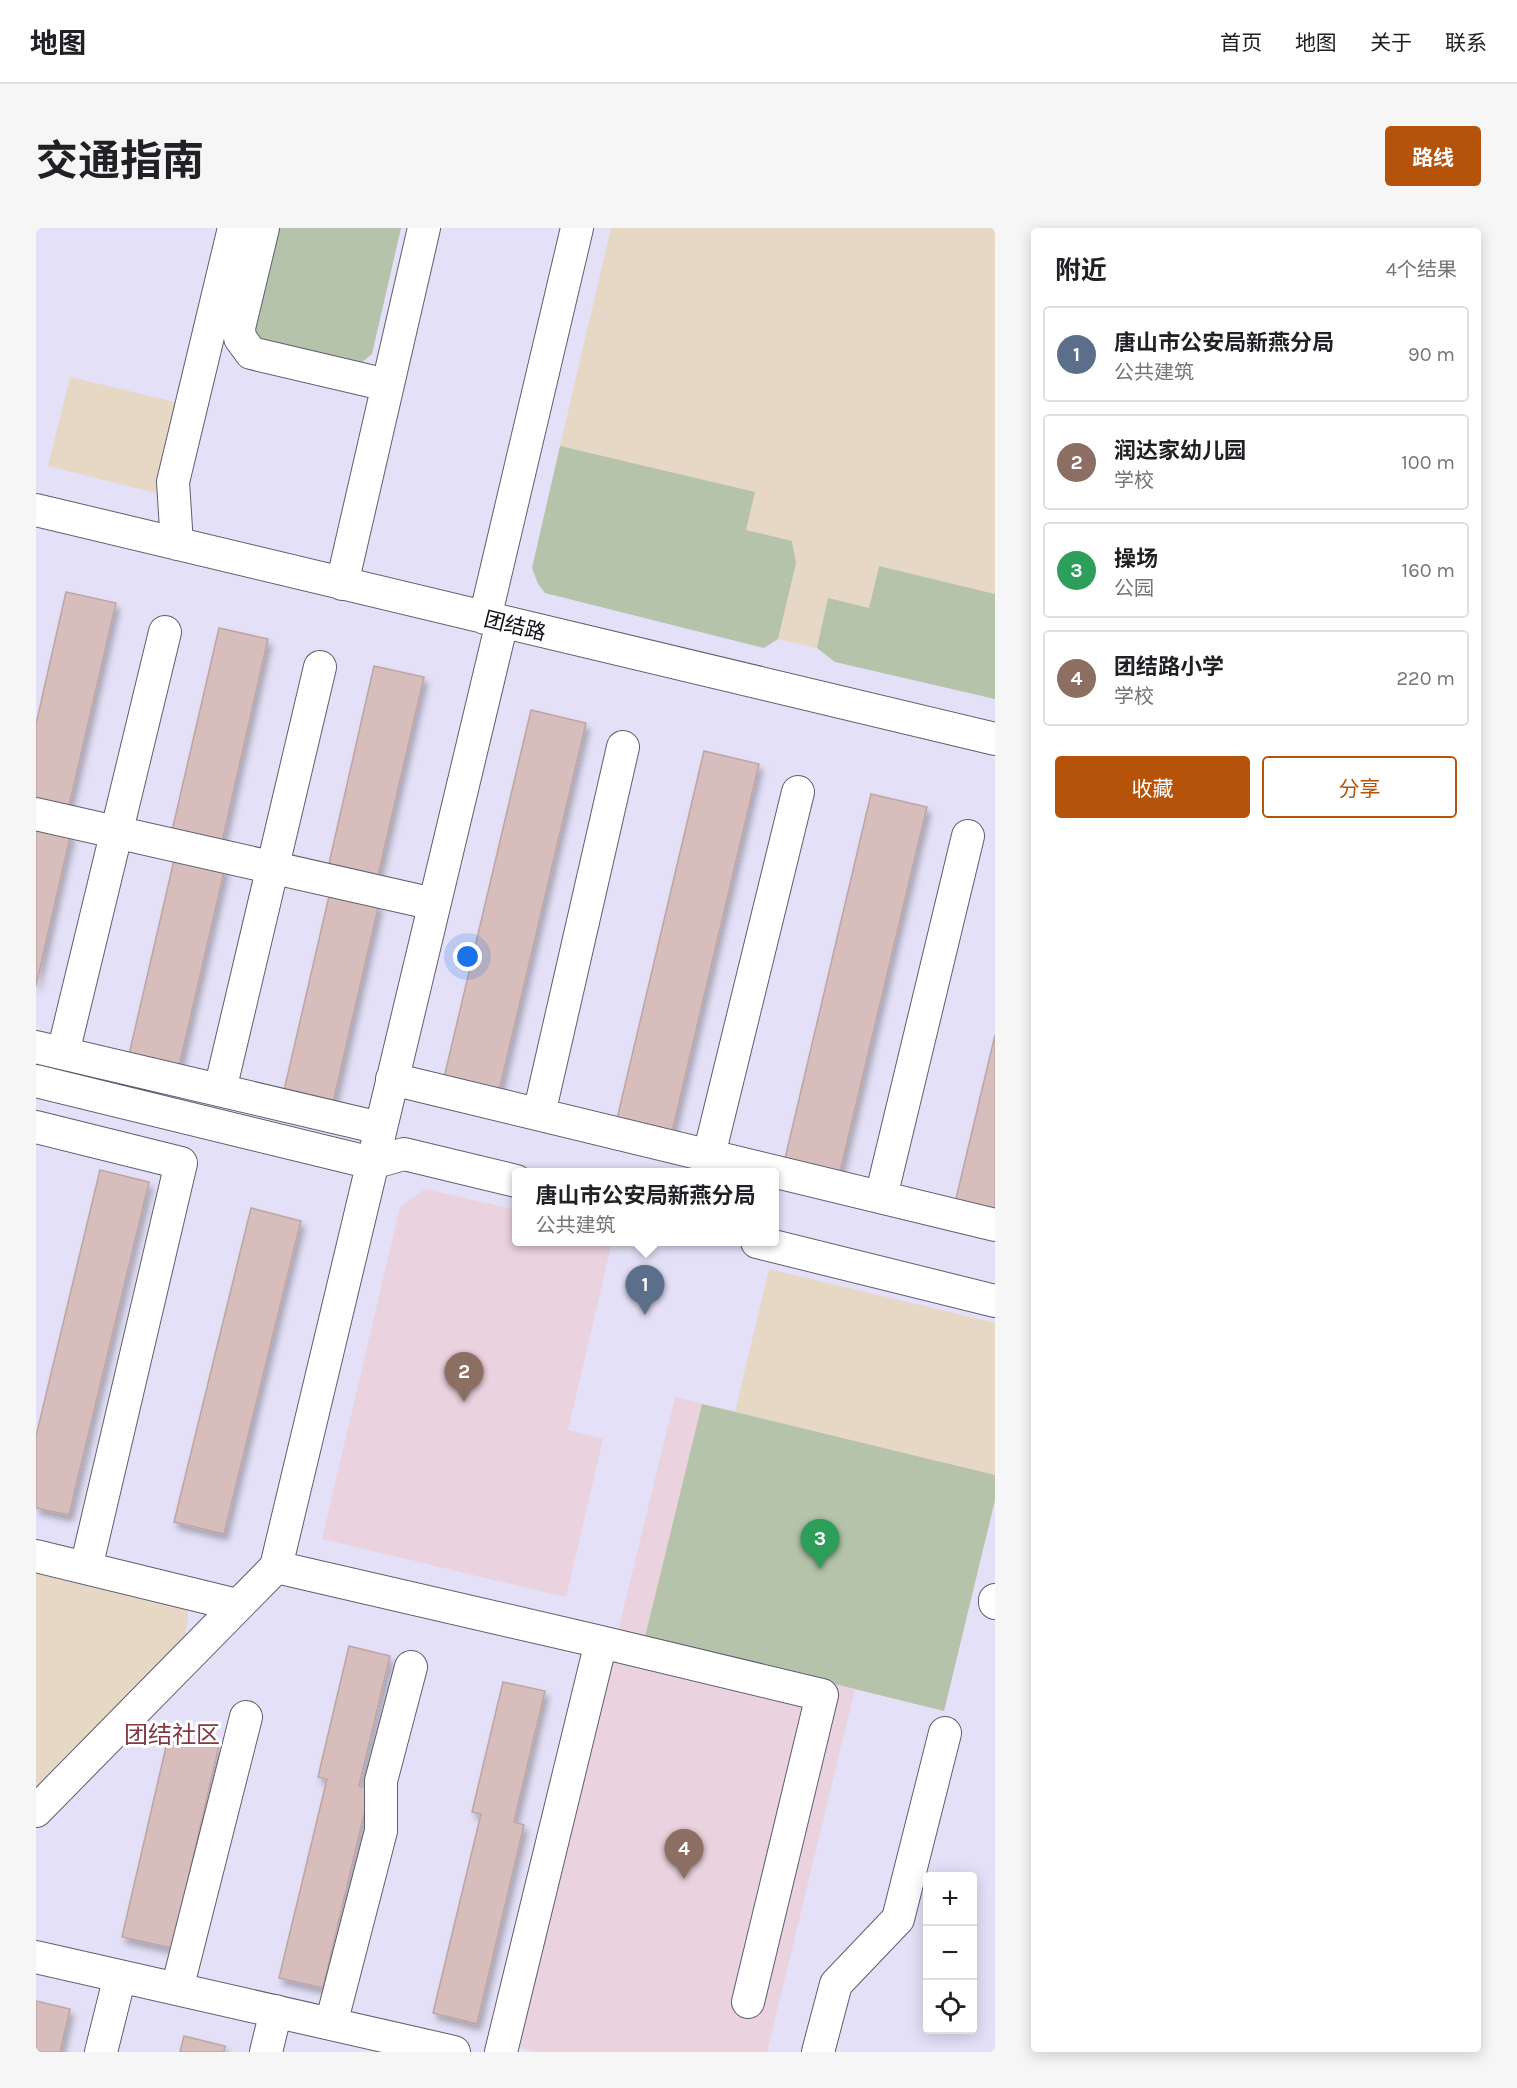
<!DOCTYPE html>
<html lang="zh">
<head>
<meta charset="utf-8">
<style>
  :root { --surface:#fff; --page:#f6f6f6; --text:#202124; --muted:#757577; --line:#e0e0e0; --accent:#b45309 }
  body { margin:0; font-family:Karla,"Noto Sans SC",sans-serif; background:var(--page); color:var(--text) }
  .controls { position:absolute; right:18px; bottom:18px; display:grid; overflow:hidden; border-radius:6px; box-shadow:0 3px 15px #0003 }
  .controls button { width:54px; height:54px; display:grid; place-items:center; padding:0; border:0; border-bottom:2px solid var(--line); background:var(--surface); color:var(--text); font:30px sans-serif }
  .you { position:absolute; left:432px; top:729px; width:21px; height:21px; margin:-15px; border:4px solid #fff; border-radius:50%; background:#1a73e8; box-shadow:0 0 0 9px #1a73e833 }
  .badge { display:grid; place-items:center; width:39px; height:39px; border-radius:50%; background:var(--accent); color:#fff; font-size:20px; font-weight:700 }
  .pin { position:absolute; translate:-50% -50px; filter:drop-shadow(0 2px 3px #0008) }
  .pin::after { content:''; position:absolute; top:32px; width:21px; height:18px; background:inherit; clip-path:polygon(0 0,100% 0,50% 100%) }
  .popup { position:absolute; left:476px; top:940px; width:267px; height:78px; box-sizing:border-box; display:grid; place-content:center; border-radius:6px; background:var(--surface); filter:drop-shadow(0 2px 4px #0005); font-size:20px; white-space:nowrap; color:var(--muted) }
  .popup b { font-size:22px; color:var(--text) }
  .popup::after { content:''; position:absolute; left:50%; top:100%; margin-left:-12px; border:12px solid transparent; border-top-color:var(--surface) }
  .list { margin:0; padding:0; list-style:none }
  h2 { display:flex; justify-content:space-between; align-items:center; height:78px; margin:0; padding:0 24px; font-size:26px }
  h2 small { font-size:20px; font-weight:400; color:var(--muted) }
  .list li { display:grid; grid-template-columns:39px 1fr auto; gap:18px; align-items:center; box-sizing:border-box; height:96px; margin:0 12px 12px; padding:0 12px; border:2px solid var(--line); border-radius:6px }
  .list b { display:block; font-size:22px; white-space:nowrap }
  .list p { margin:0; font-size:20px; white-space:nowrap; color:var(--muted) }
  .list em { font-size:20px; font-style:normal; color:var(--muted) }
  .actions { display:flex; gap:12px; padding:18px 24px }
  .actions a { flex:1; padding:14px 0; border:2px solid var(--accent); border-radius:6px; text-align:center; font-size:21px; color:var(--accent) }
  .actions .main { background:var(--accent); color:#fff }
  .icon { flex:none; width:33px; height:33px; fill:none; stroke:currentColor; stroke-width:2; stroke-linecap:round; stroke-linejoin:round }
  .map { position:relative; flex:none; width:959px; height:1824px; overflow:hidden; border-radius:6px }
  header { display:flex; align-items:center; gap:36px; box-sizing:border-box; height:84px; padding:0 30px; background:var(--surface); border-bottom:2px solid var(--line) }
  header strong { font-size:28px }
  nav { display:flex; gap:33px; margin-inline-start:auto; font-size:21px }
  .intro { display:flex; align-items:center; justify-content:space-between; box-sizing:border-box; height:144px; padding:0 36px }
  h1 { margin:0; font-size:42px }
  .button { padding:15px 27px; border-radius:6px; background:var(--accent); color:#fff; font-size:21px; font-weight:700 }
  main { display:flex; gap:36px; padding:0 36px }
  aside { flex:1; background:var(--surface); border-radius:6px; box-shadow:0 3px 15px #0003 }
  .map>svg:first-child { display:block }
</style>
</head>
<body>
<header>
<strong>地图</strong>
<nav><a>首页</a><a>地图</a><a>关于</a><a>联系</a></nav>
</header>
<div class="intro"><h1>交通指南</h1><a class="button">路线</a></div>
<main>
<div class="map">
<svg width="959" height="1824" viewBox="0 0 959 1824">
  <defs>
    <filter id="shadow"><feDropShadow dx="3.5" dy="6" stdDeviation="3" flood-color="#0004"/></filter>
  </defs>
  <rect width="100%" height="100%" fill="#e4e0f7"/>
  <path fill="#e7d7c5" d="M575,0H959V366L843,338L833,380L792,371L781,420L742,411L760,335L756,313L710,302L524,218Z
    M34,149L143,175L120,265L12,238Z
    M733,1041L959,1095V1247L699,1184Z
    M0,1335L152,1380V1394L147,1412L0,1558Z"/>
  <path fill="#ead2de" d="M389,961L480,982V1014H576L532,1202L567,1211L530,1369L286,1311L364,979Z
    M639,1169L959,1247V1272L908,1483L819,1461L731,1824H503L481,1819Z"/>
  <path fill="#b4c3aa" d="M236,0H365L336,126L323,137L219,111L213,97Z
    M524,218L719,264L710,302L756,313L760,335L742,411L728,420L509,365L502,356L496,340Z
    M843,338L959,366V471L799,434L781,420L792,370L833,380Z
    M666,1176L959,1247V1272L908,1483L609,1409Z"/>
  <path fill="#d7bdbb" stroke="#bea4a2" stroke-width="1.5" filter="url(#shadow)" d="M30,364L80,375L33,578L0,570V496Z
    M183,400L232,411L186,614L136,603Z
    M338,438L388,449L341,652L292,640Z
    M495,482L550,495L463,863L408,850Z
    M668,523L723,536L636,904L581,891Z
    M835,566L891,579L803,948L748,935Z
    M0,597L35,605L0,758Z
    M139,628L189,640L142,843L92,831Z
    M294,664L343,676L296,879L247,867Z
    M959,807V985L919,975Z
    M64,942L113,954L33,1287L0,1280V1208Z
    M215,980L265,993L188,1306L138,1294Z
    M313,1418L354,1428L323,1558L334,1561L287,1760L243,1750L291,1551L282,1549Z
    M467,1454L509,1463L478,1594L488,1597L441,1796L397,1785L445,1586L436,1584Z
    M133,1506L183,1518L136,1720L86,1709Z
    M0,1773L34,1781L24,1824H0Z
    M148,1808L189,1818L188,1824H144Z"/>
  <g fill="none" stroke-linecap="round" stroke-linejoin="round">
    <defs>
      <path id="minor" d="M227,0L203,100L204,110L215,125L351,157
        M0,282L959,511
        M141,316L137,254L198,0
        M306,356L388,0
        M449,390L541,0
        M0,586L398,676
        M0,819L344,900
        M27,825L129,404
        M356,851L959,997
        M0,853L336,935L368,926L480,953
        M184,862L284,439
        M503,886L587,519
        M0,899L145,935L50,1340
        M673,927L762,564
        M845,969L932,608
        M721,1014L959,1073
        M0,1328L201,1377
        M240,1339L565,1414L786,1467L712,1774
        M959,1372V1375
        M0,1583L240,1339L466,394
        M0,1729L418,1824
        M141,1761L210,1489
        M295,1796L345,1603V1553L375,1439
        M65,1824L84,1748
        M230,1824L240,1783
        M465,1824L565,1414
        M782,1824L800,1756L862,1691L909,1505"/>
    </defs>
    <use href="#minor" stroke="#615d70" stroke-width="34"/>
    <use href="#minor" stroke="#fff" stroke-width="32"/>
  </g>
  <g text-anchor="middle" stroke-width="6" stroke-linejoin="round" paint-order="stroke">
    <g font-size="21" fill="#100f16" stroke="#fff">
      <text transform="translate(479 398) rotate(14)" y="7">团结路</text>
    </g>
    <g font-size="24" fill="#803843" stroke="#fff">
      <text x="136" y="1515">团结社区</text>
    </g>
  </g>
</svg>
<div class="controls">
<button>+</button>
<button>−</button>
<button><svg class="icon" aria-label="locate" viewBox="0 0 24 24"><circle cx="12" cy="12" r="6"/><path d="M12 2v4M12 18v4M2 12h4M18 12h4"/></svg></button>
</div>
<div class="you"></div>
<div class="pin badge" style="left:609px;top:1087px;background:#5c6f8a">1</div>
<div class="popup"><b>唐山市公安局新燕分局</b>公共建筑</div>
<div class="pin badge" style="left:428px;top:1174px;background:#8d6e63">2</div>
<div class="pin badge" style="left:784px;top:1341px;background:#2e9e5b">3</div>
<div class="pin badge" style="left:648px;top:1651px;background:#8d6e63">4</div>
</div>
<aside>
<h2>附近<small>4个结果</small></h2>
<ul class="list">
<li><span class="badge" style="background:#5c6f8a">1</span><div><b>唐山市公安局新燕分局</b><p>公共建筑</p></div><em>90 m</em></li>
<li><span class="badge" style="background:#8d6e63">2</span><div><b>润达家幼儿园</b><p>学校</p></div><em>100 m</em></li>
<li><span class="badge" style="background:#2e9e5b">3</span><div><b>操场</b><p>公园</p></div><em>160 m</em></li>
<li><span class="badge" style="background:#8d6e63">4</span><div><b>团结路小学</b><p>学校</p></div><em>220 m</em></li>
</ul>
<div class="actions"><a class="main">收藏</a><a>分享</a></div>
</aside>
</main>
</body>
</html>
